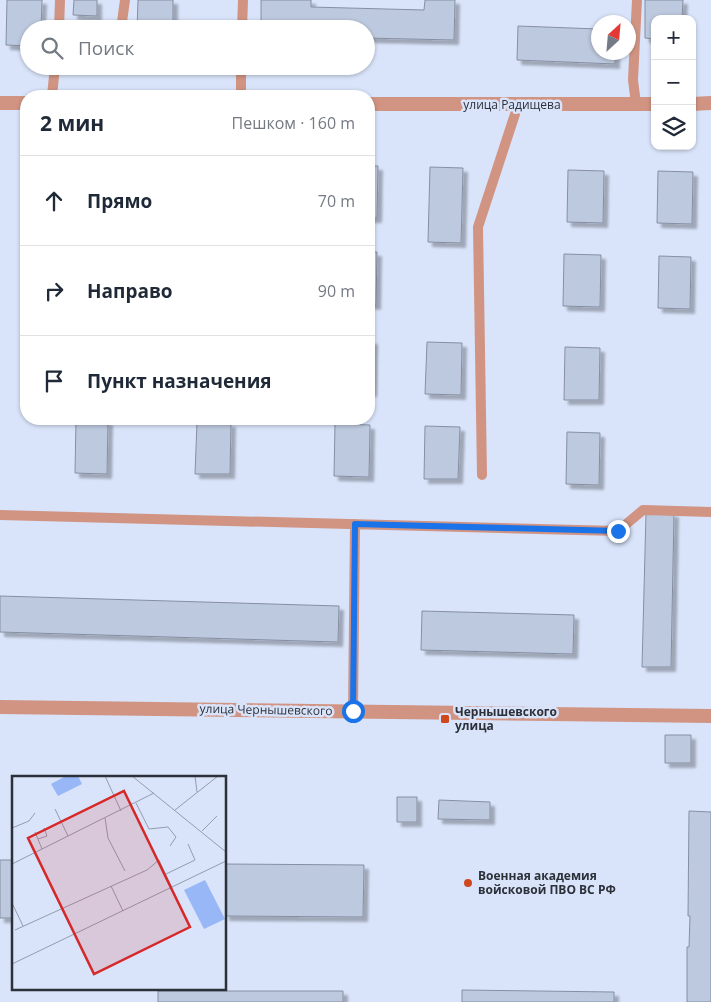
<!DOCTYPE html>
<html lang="ru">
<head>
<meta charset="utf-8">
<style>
  :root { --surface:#fff; --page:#f6f6f7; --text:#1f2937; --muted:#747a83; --line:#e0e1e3 }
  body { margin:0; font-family:"Open Sans",sans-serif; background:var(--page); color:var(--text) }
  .controls { position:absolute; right:15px; top:15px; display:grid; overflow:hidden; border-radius:10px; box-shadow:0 1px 4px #0004 }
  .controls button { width:45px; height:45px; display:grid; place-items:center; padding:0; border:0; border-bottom:1px solid var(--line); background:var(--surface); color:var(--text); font:25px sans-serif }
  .compass { position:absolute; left:591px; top:15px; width:45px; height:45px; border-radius:50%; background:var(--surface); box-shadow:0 1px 4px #0004; rotate:26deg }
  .stop { position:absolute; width:15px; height:15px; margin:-11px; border:4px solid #1a73e8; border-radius:50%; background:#fff }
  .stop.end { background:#1a73e8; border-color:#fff; box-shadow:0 1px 5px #0008 }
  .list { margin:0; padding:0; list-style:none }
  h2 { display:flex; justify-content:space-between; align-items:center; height:65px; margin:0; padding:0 20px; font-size:21px }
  h2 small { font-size:16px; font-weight:400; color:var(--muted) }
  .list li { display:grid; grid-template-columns:32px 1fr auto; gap:15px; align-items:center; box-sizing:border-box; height:90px; padding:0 20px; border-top:1px solid var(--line) }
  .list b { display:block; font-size:19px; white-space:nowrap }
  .list em { font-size:16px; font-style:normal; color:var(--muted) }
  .icon { flex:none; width:28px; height:28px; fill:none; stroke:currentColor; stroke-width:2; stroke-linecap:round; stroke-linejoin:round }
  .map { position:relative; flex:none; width:711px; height:1002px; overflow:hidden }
  .search { position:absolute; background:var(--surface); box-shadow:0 1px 4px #0004; left:20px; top:20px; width:355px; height:55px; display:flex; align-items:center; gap:12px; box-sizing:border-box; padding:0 18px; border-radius:28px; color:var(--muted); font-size:19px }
  .panel { position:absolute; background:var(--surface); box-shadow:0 1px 4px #0004; left:20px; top:90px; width:355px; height:335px; border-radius:20px }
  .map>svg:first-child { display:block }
</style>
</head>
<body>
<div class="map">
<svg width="711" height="1002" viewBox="0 0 711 1002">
  <defs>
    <filter id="shadow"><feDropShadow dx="4.5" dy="4.5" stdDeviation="1" flood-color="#0004"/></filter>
  </defs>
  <rect width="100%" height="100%" fill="#d9e4fa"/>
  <path fill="#bdc9de" stroke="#858fa4" filter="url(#shadow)" d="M7,0H42L41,29H29V46L6,45Z
    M74,0H97V16L73,15Z
    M138,0H173V29H137Z
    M261,0H311V7L424,10L425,0H455L454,40L366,38V29H261Z
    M645,0H683L682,19H655V39L645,38Z
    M518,26L598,29V52H615V64L517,60Z
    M369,166H378L377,218H369Z
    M430,167L463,168L461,243L428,242Z
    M568,170L604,171L603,223L567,222Z
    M658,171L693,172L692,224L657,223Z
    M369,252H377L376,305L369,304Z
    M564,254L601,255L600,307L563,306Z
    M659,256L691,257L690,309L658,308Z
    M369,340H373L372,392H369Z
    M427,342L462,343L461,395L425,394Z
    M565,347L600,348L599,400H564Z
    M76,420L108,421L107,474L75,473Z
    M197,422L231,423L230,474H195Z
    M335,424L370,425L369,477L334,476Z
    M425,426L460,427L458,479H424Z
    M567,432L600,433L599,485L566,484Z
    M646,513H674L671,667H642Z
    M0,596L339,606L338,642L0,632Z
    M422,611L574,615L573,654L421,650Z
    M665,735H691V763H665Z
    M397,797H417V822H397Z
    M439,800L490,802V820L438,819Z
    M689,811L711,812V1002H687V947H689L690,916H688Z
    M0,860H14V918H0Z
    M225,864L364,865L363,917L225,916Z
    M462,990L614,992V1002H462Z
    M158,991H343V1002H158Z"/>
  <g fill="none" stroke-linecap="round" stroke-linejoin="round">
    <path stroke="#d19483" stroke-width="10" d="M59,29L60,0
      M121,29L125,0
      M242,29L243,0
      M241,66V96
      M52,96L55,66
      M636,104L633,80L637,0
      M482,475L478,227L518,105
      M0,515L618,531L643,510L711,512
      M353,711L355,524"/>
    <path stroke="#d19483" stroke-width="14" d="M0,103H26
      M369,104H655
      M692,104L711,103"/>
    <path stroke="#d19483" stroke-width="14" d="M0,707L711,716"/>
  </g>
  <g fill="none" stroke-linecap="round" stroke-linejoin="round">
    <path stroke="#1a73e8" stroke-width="6" d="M353,711L355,524L618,531"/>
  </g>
  <g fill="#d0471d" stroke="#d9e4fa" stroke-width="2">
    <rect x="440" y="714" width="10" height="10" rx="2.5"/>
    <circle cx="468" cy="883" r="5"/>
  </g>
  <g text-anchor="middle" stroke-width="5" stroke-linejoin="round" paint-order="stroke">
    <g font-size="12" fill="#2c3139" stroke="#d9e4fa">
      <text x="512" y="109">улица Радищева</text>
      <text transform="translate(266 710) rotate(1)" y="4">улица Чернышевского</text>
    </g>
    <g font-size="12" font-weight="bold" fill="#2c3139" stroke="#d9e4fa" text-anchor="start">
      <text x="455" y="716">Чернышевского<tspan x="455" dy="14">улица</tspan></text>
      <text x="478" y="880">Военная академия<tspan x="478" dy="14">войсковой ПВО ВС РФ</tspan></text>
    </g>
  </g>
  <g transform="translate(12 776)">
    <rect width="214" height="214" fill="#d9e4fa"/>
    <path d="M54,0H66L70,8L46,20L39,8ZM193,104L213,143L192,153L172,114Z" fill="#98b7f7"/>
    <path fill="none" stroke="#949cad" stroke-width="1" d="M93,0L109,35M120,0L214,76M183,0L185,16M124,27L137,53L156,51L164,61L158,70M43,33L56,60M163,34L206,0M93,42L96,62L113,95M0,52L17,45L23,37M190,55L205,40M23,56L30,73M26,63L35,60L32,52M0,88L142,17M154,98L183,84L176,68M99,110L111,135M0,127L11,150M3,154L135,94L147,84L160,112M0,188L214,85"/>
    <path fill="#d62828" fill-opacity="0.15" stroke="#d62828" stroke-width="2.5" d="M112,15L178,151L82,198L16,62Z"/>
    <rect width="214" height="214" fill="none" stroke="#2c3139" stroke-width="2.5"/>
  </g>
</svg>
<div class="controls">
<button>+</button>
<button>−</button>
<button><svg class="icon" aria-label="layers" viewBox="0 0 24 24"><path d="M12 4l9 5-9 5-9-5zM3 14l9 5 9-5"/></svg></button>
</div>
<svg class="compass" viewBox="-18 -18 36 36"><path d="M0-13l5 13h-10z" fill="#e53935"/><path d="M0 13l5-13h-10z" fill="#747a83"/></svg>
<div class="stop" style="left:353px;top:711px"></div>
<div class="stop end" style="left:618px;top:531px"></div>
<div class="search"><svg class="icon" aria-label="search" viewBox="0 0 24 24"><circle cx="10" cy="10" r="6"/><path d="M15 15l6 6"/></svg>Поиск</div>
<section class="panel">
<h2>2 мин<small>Пешком · 160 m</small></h2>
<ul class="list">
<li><svg class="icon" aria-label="ahead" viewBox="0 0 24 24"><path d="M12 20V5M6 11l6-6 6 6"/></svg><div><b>Прямо</b></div><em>70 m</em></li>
<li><svg class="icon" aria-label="right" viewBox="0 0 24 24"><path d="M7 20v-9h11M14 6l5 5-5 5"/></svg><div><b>Направо</b></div><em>90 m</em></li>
<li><svg class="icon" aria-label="arrive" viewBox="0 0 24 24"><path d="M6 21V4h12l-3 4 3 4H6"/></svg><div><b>Пункт назначения</b></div></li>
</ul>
</section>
</div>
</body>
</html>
